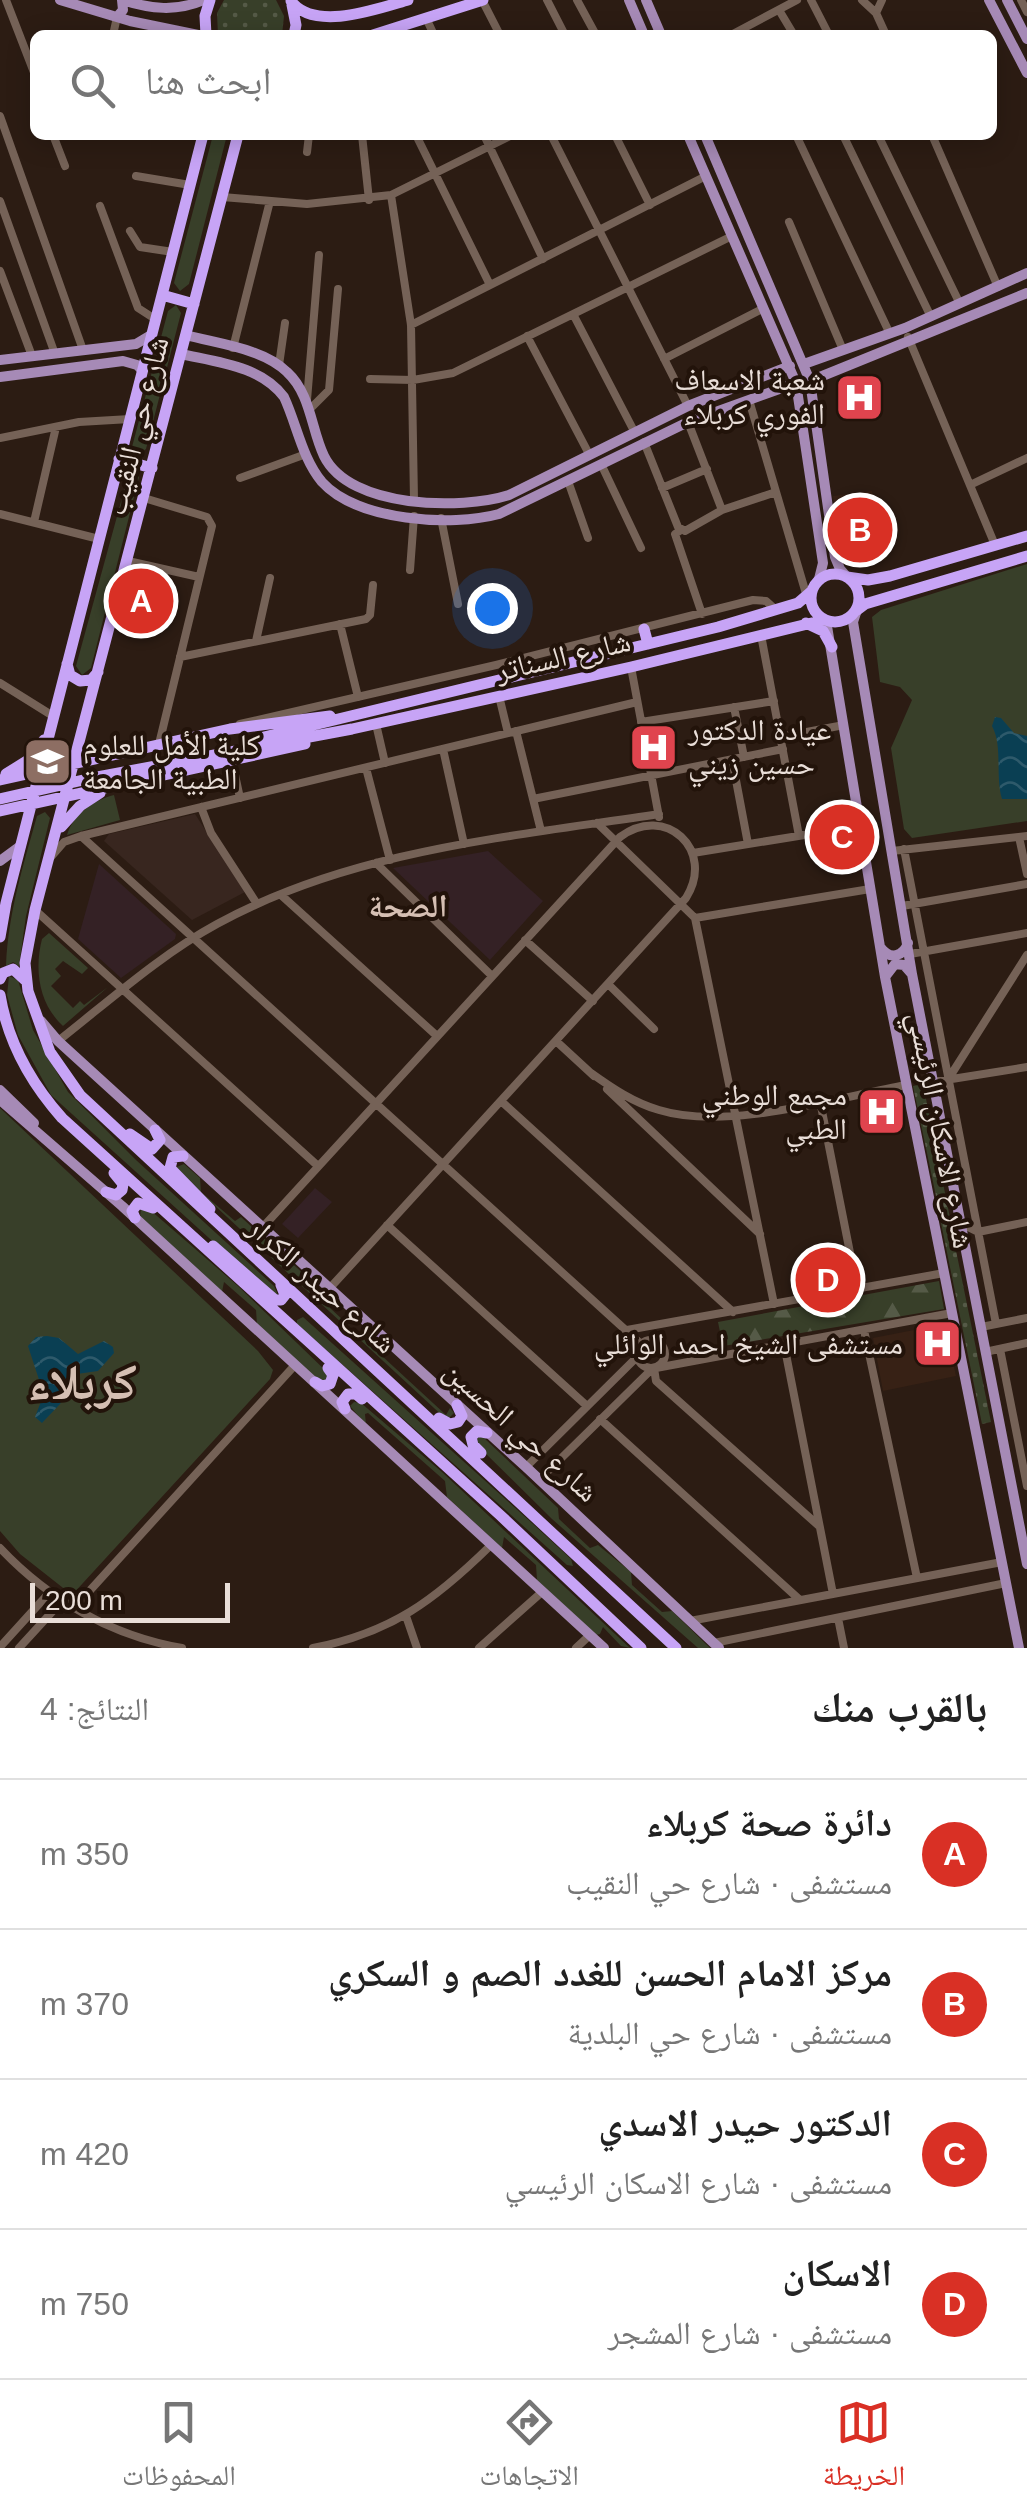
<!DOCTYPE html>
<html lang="ar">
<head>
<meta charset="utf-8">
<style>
  :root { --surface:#fff; --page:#f6f6f6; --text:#222; --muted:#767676; --line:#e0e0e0; --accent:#d93025 }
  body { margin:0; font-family:Helvetica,"Noto Naskh Arabic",sans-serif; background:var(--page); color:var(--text); direction:rtl }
  .scale { position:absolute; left:30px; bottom:25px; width:200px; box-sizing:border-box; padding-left:10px; border:5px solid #e9ded8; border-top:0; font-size:28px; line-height:35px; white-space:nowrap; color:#e9ded8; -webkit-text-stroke:8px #22130a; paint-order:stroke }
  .you { position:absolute; left:492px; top:608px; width:35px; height:35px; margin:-25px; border:8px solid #fff; border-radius:50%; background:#1a73e8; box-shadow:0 0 0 15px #1a73e833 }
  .badge { display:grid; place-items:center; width:65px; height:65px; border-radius:50%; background:var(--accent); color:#fff; font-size:32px; font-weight:700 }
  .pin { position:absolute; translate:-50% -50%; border:5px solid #fff; box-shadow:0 2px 10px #0006 }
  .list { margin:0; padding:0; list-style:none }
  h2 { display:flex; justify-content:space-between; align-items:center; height:130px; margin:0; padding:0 40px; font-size:42px }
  h2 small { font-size:32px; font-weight:400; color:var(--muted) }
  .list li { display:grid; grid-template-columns:65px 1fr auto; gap:30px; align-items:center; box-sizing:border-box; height:150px; padding:0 40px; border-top:2px solid var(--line) }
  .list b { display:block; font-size:38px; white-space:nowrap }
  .list p { margin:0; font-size:32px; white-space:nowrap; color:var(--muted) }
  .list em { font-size:32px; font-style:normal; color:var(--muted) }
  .icon { flex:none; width:55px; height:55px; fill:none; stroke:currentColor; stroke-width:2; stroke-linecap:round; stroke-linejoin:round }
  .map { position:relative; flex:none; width:1027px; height:1648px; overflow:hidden; direction:ltr }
  .search { position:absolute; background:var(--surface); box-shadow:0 5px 25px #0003; left:30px; right:30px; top:30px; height:110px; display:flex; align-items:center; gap:25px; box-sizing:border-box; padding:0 35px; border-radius:15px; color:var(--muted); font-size:38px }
  .sheet { height:730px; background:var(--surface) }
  nav { display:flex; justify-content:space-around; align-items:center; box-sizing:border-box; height:140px; border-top:2px solid var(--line); background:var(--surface); font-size:28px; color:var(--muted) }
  nav a { display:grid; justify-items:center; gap:5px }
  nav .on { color:var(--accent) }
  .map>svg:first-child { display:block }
</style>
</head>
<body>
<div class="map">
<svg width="1027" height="1648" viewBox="0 0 1027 1648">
  <defs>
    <pattern id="grass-dots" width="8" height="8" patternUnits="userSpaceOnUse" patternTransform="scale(2.5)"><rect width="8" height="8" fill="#383f29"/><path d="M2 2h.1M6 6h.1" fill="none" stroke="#555a47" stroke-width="1.8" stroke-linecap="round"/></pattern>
    <pattern id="forest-firs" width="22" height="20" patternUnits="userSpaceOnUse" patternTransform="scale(2.5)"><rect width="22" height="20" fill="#383f29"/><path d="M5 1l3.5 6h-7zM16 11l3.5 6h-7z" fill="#555a47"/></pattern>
    <pattern id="water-waves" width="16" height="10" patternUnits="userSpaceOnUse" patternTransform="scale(2.5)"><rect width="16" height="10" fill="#0a3f53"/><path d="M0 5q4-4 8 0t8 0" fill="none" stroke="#2e5a6b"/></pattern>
  </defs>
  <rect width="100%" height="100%" fill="#2c1c13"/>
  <path fill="#38261f" d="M195,814L245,892L192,920L104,841L109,834Z"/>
  <path fill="#342125" d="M488,851L543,901L490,960L393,868Z
    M99,864L176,934L175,939L121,978L78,939Z
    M315,1188L332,1202L298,1238L282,1224Z"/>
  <path fill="#372115" d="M872,491L886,560L849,565L842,557L833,496Z
    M945,1324L956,1376L883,1391L873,1338Z"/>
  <path fill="url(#grass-dots)" d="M224,0H276L284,16L282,35H218L217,13Z
    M923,1084L950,1218L941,1220L913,1086Z
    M950,1221L991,1422L982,1424L941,1223Z"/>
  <path fill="url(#forest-firs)" d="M939,1281L944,1309L723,1346L718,1322Z"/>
  <path fill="#383f29" d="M213,135H227L189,284L180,291L174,283Z
    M176,305L181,313L146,449L137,456L132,447L168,311Z
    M130,469H135L139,477L91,668L82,675L76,666Z
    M1027,564V821L912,838L904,829L891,748L912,700L900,687L880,682L872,617L881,610Z
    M114,795L120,820L67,835C73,814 94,800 114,795Z
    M45,812L50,818L26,916L19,966L13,962L6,966C8,914 23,866 37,816Z
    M49,933L88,968L82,974L63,961L55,969L61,976L51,986L73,1008L80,1001L84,1005L108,987L63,1026C39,1004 34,970 42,939Z
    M9,976L18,980L33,1030L68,1092L136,1160L274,1286L279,1297L272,1295L51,1095L18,1035L7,995Z
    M0,1108L258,1351L273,1370L270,1379L72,1595L20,1554L0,1531Z
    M184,1164L200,1178L201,1192L235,1221L241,1217L329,1297L330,1308L446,1415L450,1408L454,1413L447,1420L174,1168Z
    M141,1208L149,1209L238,1286L327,1372V1380L318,1381L257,1325L256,1310L224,1282L222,1292L140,1217Z
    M303,1317L533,1524L571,1559L573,1566L567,1565L297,1324V1320Z
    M354,1402L361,1403L442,1472L630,1648L621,1646L603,1627L600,1634L596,1635L537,1580L536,1565L504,1537L502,1548L447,1497L445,1481L368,1413L365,1414L366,1425L350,1406Z
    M479,1437H483L558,1508L559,1519L590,1548L598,1545L631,1572L632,1585L662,1612L672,1611L710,1648H698L552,1519L479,1447L476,1440Z"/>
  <path fill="url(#water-waves)" d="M995,717L1001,718L1014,733L1027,736V799H1002C995,776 1003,746 992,726Z
    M47,1336L59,1338L78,1354L104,1341L113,1347L114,1353L98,1371L77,1374L60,1404L42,1423L35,1417L42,1399V1389L28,1346L36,1337Z"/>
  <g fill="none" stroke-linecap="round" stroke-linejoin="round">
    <path stroke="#756257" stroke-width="8" d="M6,0L35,75
      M482,0L500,35
      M547,0L565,35
      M577,0L596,35
      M811,0L829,35
      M862,0L876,13
      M882,0L876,13L886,35
      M1021,0L1027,12
      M779,10L794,35
      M427,20L434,35
      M113,35L117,17
      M731,35L797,0
      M0,116L83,350
      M53,135L65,166
      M362,135L369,200
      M416,135L490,285
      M484,135L543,259
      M551,135L688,406
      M615,135L650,205
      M796,135L890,334
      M843,135L931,317
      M878,135L960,304
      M932,135L998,287
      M307,152L309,135
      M136,176L190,185
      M391,195L411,325L414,500
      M222,197L307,204L391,195L512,135
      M0,201L55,354
      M100,206L138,308L155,319
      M789,222L843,350
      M130,231L140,247L173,252
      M0,271L32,356
      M573,314L634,431
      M411,325L706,176
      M527,336L589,454
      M908,337L995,545
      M233,348L270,201
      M664,359L764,308
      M279,365L285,323
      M370,379L413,380L453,373L732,236
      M307,400L319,255
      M749,400L807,597
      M309,410L329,390L338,289
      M0,438L79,422L130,419
      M644,442L678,527L685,531L722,510L688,422
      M601,464L641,548
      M240,478L306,454
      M568,481L588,538
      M970,485L1027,458
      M662,488L707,469
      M144,498L207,517L212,526L159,744
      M722,510L776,492
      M0,514L99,539
      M441,518L458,604
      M34,522L56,427
      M681,530L675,534L702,614
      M128,561L199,577
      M410,570L414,516
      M340,624L358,697
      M761,635L799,836
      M256,641L270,578
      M180,657L366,619L370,615L373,585
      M631,667L659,817
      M0,683L53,716
      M499,696L508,733
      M734,707L744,757
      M641,722L774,701
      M240,724L496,665L753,600L766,601L776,610
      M376,724L385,763
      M516,731L541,831
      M780,737L844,725
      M443,749L464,844
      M732,759L748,844
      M232,761L240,798
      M366,768L390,860
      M533,799L783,749
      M201,807L211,833L257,904
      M597,823L695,918L774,1304
      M81,836L641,1344
      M1019,837L1027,874
      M904,849L996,1324
      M892,851L1027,836
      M693,853L860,826
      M51,857L64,842L81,836L637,702
      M376,863L492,976
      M281,895L437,1036
      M902,906L1027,884
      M35,910L318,1166
      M695,918L870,889
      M525,940L593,1001
      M910,954L1027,933
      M608,984L654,1029
      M58,1041C109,1001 160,955 217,924C352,850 510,837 659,814
      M556,1041L594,1076
      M591,1073C612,1088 634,1103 659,1110C727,1131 835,1098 906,1085
      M949,1078L1027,955
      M933,1082L1027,1067
      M607,1089L760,1234
      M501,1101L733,1312
      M820,1101L857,1288
      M960,1223L978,1232L1027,1222
      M387,1225L587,1406
      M262,1228L620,837C665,803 716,850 686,898L329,1289
      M981,1327L1027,1318
      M627,1330L944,1273
      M864,1330L917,1578
      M637 1354a14 14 0 1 1 28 0a14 14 0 1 1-28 0Z
      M784,1344L833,1594
      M1000,1349L1027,1486
      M985,1352L1027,1343
      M654,1368L656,1381L819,1526
      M656,1368L952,1313
      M600,1419L800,1600
      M526,1467L637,1357
      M539,1480L652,1369
      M0,1548C49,1600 112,1636 182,1648
      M74,1608L295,1365
      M406,1616L417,1648
      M838,1618L844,1648
      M690,1621L1002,1562
      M714,1643L1006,1583
      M0,1647L49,1593
      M19,1648L62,1601
      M313,1648C391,1633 435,1600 490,1546
      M479,1648L542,1592
      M576,1648L590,1635"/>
    <path stroke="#a68ab6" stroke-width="10" d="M60,0L130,21L198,35
      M629,0L644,35
      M646,0L661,35
      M989,0L1027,73
      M1007,0L1027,39
      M117,17L123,10L122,0C151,9 176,12 204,0
      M688,135L796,383L823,563L819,579
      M705,135L810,381L835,557L840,569L847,577
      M186,335C218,344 262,348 287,372C311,394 311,429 324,456C350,509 462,510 509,495L688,406L790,366
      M181,354C217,362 261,366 284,397C297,425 302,458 322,482C357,521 452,527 499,514L688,422L796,383
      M0,360L136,344L151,335
      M804,364L905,328L1027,273
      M0,377L123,361L137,365L142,370
      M810,381L1027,293
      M857,610L853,622L912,974L1027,1564
      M826,620L885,977L1019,1648
      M0,861L19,847
      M881,948C890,960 903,957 908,943
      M885,977L895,964L904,965L911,973
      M41,1021L58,1041L526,1467L719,1648
      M0,1090L34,1123
      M0,1100L122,1206L604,1648"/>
    <path stroke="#c7a4f6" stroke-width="11" d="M291,1C314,32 377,9 408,0
      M292,5L296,25L294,35
      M206,35L205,16L210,0
      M373,35L483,0
      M238,135L35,910L25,963L28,991L50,1052L80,1095L676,1648
      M162,295L194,304
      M119,459L152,468
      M811 598a24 24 0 1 1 48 0a24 24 0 1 1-48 0Z
      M847,577L868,580L890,576L1027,536
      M857,610L865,604L1027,556
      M806,623L823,631L832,647
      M644,629L648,644
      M67,664L70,675L80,681L91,680L98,672
      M264,737L718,627L798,603L812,591
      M6,774L30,759L44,740
      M0,780L230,729L330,716
      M0,799L92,778L352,729L631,667L824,620
      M0,811L305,744
      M61,827L80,806L100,793
      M0,937L6,903L203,135
      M0,979L3,973L13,969L25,980
      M0,995C8,1043 30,1082 62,1118L500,1515L641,1648
      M130,1134L152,1149L160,1140L155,1130
      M183,1156L173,1157L170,1168L210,1209
      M106,1192L116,1195L122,1190L123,1184L114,1173
      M135,1218L132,1211L138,1203L153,1208
      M213,1246L275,1300H281L285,1295L281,1285
      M315,1382L322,1386L330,1384L333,1375L328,1368
      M345,1409L342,1402L348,1394H356L362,1399
      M439,1418L450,1424L458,1422L462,1416L457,1405
      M481,1453L473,1445L471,1437L477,1431L487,1433"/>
  </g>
  <defs>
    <symbol id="hospital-square" viewBox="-11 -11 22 22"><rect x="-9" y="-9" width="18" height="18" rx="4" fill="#e0444e" stroke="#22130a"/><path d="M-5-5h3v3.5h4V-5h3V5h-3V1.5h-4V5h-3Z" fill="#fff"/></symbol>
    <symbol id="university-square" viewBox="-11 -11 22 22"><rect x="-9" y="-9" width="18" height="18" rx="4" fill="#8d6e63" stroke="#22130a"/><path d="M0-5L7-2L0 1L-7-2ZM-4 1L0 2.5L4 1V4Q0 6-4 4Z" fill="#fff"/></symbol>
  </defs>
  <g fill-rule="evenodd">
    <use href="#hospital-square" x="832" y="370" width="55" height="55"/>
    <use href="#hospital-square" x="626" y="720" width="55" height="55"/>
    <use href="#university-square" x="20" y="734" width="55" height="55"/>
    <use href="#hospital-square" x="854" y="1084" width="55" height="55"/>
    <use href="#hospital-square" x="910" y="1316" width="55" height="55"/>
  </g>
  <g text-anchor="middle" stroke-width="8" stroke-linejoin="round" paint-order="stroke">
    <g font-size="30" fill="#e9ded8" stroke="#22130a" text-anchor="end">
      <text x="825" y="390">شعبة الاسعاف<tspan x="825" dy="34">الفوري كربلاء</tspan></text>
      <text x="688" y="740" text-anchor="start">عيادة الدكتور<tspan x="688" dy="34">حسين زيني</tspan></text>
      <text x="83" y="755" text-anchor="start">كلية الأمل للعلوم<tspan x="83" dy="34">الطبية الجامعة</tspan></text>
      <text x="847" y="1105">مجمع الوطني<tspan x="847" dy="34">الطبي</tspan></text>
      <text x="903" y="1354">مستشفى الشيخ احمد الوائلي</text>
    </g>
    <g font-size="30" fill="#e9ded8" stroke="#22130a">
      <text transform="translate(137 426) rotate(-76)" y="10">شارع حي النقيب</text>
      <text transform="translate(563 656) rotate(-13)" y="10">شارع السناتر</text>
      <text transform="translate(941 1130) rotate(79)" y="10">شارع الاسكان الرئيسي</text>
      <text transform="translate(322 1285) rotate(42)" y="10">شارع حيدر الكرار</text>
      <text transform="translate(521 1431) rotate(42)" y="10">شارع حي الحسين</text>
    </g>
    <g font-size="32" font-weight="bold" fill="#d5bfb3" stroke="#22130a">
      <text x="408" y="917">الصحة</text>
    </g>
    <g font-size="50" font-weight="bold" fill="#d5bfb3" stroke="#22130a">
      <text x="82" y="1399">كربلاء</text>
    </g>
  </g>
</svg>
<div class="scale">200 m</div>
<div class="you"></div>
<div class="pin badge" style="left:141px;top:601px">A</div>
<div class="pin badge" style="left:860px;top:530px">B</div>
<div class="pin badge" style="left:842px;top:837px">C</div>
<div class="pin badge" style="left:828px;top:1280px">D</div>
<div class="search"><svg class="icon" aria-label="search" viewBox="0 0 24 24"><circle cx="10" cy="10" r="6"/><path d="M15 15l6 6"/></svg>ابحث هنا</div>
</div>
<section class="sheet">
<h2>بالقرب منك<small>النتائج: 4</small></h2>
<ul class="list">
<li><span class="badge">A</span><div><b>دائرة صحة كربلاء</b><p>مستشفى · شارع حي النقيب</p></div><em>350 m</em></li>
<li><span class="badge">B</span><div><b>مركز الامام الحسن للغدد الصم و السكري</b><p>مستشفى · شارع حي البلدية</p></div><em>370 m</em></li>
<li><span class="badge">C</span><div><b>الدكتور حيدر الاسدي</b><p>مستشفى · شارع الاسكان الرئيسي</p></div><em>420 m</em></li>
<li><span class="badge">D</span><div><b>الاسكان</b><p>مستشفى · شارع المشجر</p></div><em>750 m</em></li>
</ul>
</section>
<nav>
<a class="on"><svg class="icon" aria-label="map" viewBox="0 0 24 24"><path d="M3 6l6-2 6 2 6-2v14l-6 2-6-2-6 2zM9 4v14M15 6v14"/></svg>الخريطة</a>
<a><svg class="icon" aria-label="directions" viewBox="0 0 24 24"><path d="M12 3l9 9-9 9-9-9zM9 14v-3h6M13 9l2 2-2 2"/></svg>الاتجاهات</a>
<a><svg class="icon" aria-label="saved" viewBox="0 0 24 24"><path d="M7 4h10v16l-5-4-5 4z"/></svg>المحفوظات</a>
</nav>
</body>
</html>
